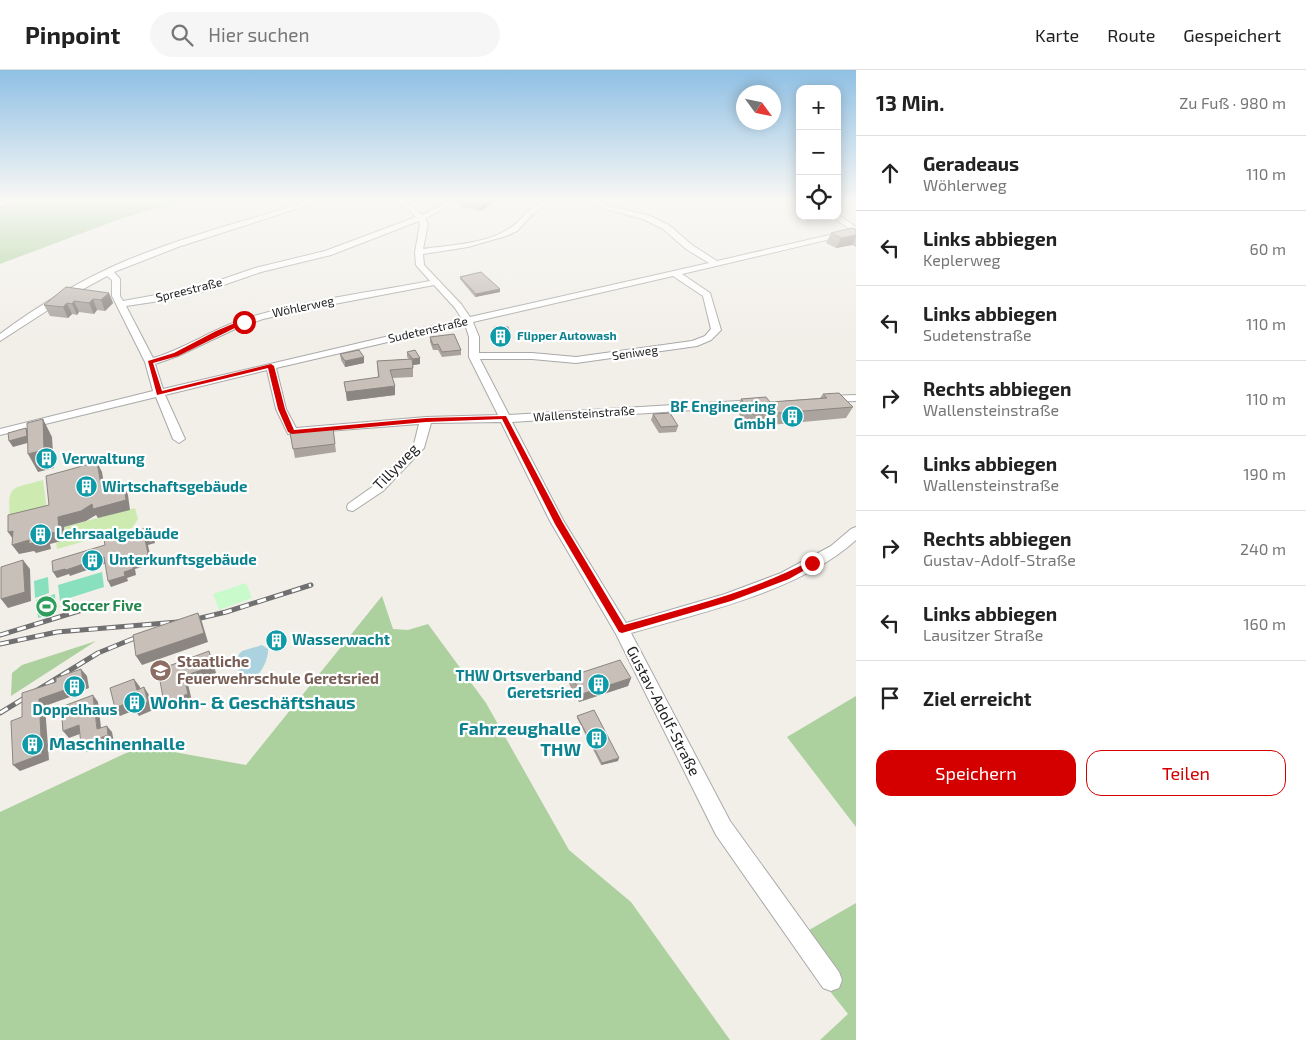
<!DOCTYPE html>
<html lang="de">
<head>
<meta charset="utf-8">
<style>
  :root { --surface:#fff; --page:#f6f6f6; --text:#222; --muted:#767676; --line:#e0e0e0; --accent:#d40000 }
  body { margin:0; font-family:"Exo 2",sans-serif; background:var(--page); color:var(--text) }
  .controls { position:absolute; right:15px; top:15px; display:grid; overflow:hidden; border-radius:10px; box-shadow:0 2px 12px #0003 }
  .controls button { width:45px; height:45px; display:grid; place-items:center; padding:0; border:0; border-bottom:1px solid var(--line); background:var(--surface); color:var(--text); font:25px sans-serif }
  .compass { position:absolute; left:736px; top:15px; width:45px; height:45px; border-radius:50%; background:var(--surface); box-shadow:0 2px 12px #0003; rotate:123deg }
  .stop { position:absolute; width:15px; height:15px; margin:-11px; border:4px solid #d40000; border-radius:50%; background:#fff }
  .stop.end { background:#d40000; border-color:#fff; box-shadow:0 1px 5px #0008 }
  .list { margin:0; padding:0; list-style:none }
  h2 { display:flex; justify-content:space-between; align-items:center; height:65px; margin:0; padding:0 20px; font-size:21px }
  h2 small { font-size:16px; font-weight:400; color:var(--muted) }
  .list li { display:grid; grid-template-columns:32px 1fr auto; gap:15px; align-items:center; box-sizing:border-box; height:75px; padding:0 20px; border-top:1px solid var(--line) }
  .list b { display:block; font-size:19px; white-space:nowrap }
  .list p { margin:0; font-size:16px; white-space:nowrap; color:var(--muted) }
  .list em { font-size:16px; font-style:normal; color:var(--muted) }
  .actions { display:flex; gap:10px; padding:15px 20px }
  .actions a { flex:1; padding:11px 0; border:1px solid var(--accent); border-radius:15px; text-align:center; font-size:18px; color:var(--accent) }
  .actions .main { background:var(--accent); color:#fff }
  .icon { flex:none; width:28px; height:28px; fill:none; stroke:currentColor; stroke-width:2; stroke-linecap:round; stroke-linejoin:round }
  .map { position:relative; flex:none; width:856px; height:970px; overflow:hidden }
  header { display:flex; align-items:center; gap:30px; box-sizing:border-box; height:70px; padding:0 25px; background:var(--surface); border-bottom:1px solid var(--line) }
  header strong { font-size:24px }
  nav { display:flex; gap:28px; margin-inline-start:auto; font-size:18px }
  .search { width:350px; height:45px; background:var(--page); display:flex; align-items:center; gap:12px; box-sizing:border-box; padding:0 18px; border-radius:28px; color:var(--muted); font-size:19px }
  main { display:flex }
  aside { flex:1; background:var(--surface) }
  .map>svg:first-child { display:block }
</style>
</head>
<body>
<header>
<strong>Pinpoint</strong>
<div class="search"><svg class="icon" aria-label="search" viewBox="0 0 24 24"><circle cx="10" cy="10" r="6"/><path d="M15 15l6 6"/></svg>Hier suchen</div>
<nav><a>Karte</a><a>Route</a><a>Gespeichert</a></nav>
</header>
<main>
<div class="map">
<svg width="856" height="970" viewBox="0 0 856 970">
  <rect width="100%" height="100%" fill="#f2efe9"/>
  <path fill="#cdebb0" d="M43,410L47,440L10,449C7,414 11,419 43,410Z
    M135,438L138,449L132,458L57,479L56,473L65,470L64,457Z"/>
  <path fill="#add19e" d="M14,130H198L153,139L120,149L0,194V136Z
    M382,526L393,559L408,560L428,554L486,633L569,780L631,832L730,970H0V742L141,676L246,695Z
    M96,571L11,626L12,603L22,595Z
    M856,626V757L787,667Z
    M856,833V970H820L848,944L790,871Z"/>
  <path fill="#c8facc" d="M246,513L252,528L219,540L213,524Z"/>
  <path fill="#88e0be" d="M102,502L104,517L60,531L58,515Z
    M48,507L49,523L35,528L34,511Z
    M55,524L56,542L38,548L36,530Z"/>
  <path fill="#aad3df" d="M262,575L268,579C269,595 251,621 233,615L239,600L237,590L239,584L242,581Z"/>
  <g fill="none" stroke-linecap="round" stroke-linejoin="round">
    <defs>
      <path id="minor" d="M6,130H15L0,137V133Z
        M314,130H324L178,177L114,202L120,209V226L123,231L200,217L255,198L325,181L416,147L409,139L389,130C402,130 412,135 422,145L450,130H458L425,149L428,154L423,179C452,175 489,174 513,156C527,145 533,130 553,130L533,144L517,161L506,166L468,177L423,184L424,195L461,234L470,247L709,193L686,179L663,159L643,149L605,139L589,130H597L609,136L648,145L669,155L692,175L717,191L851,160L834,148L837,144L856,157V163L682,204L710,223L721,260L711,270L697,276L576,293L532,289H480L509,345L755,330L760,333L755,336L512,352L563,450L626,553L725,524L781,503L831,476L851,459L856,457V470C800,521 703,542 631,563L730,751L839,902L842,910L839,918L831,921L823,918L716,765L616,564L550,451L501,352L431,353L424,378L383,421L353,441L348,440L347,437L348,434L375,415L414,374L419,354L288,364L276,339L267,300L165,325L185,369L179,373L173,369L156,327L0,365V359L153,321L145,292L112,226V210L107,206L65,229L0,271V264C39,235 81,210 125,191C186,166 251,149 314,130ZM419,151L420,154L415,182L416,195L430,211C368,223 304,230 244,249C212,259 185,279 153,288L126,236L173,229L206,221L261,202L331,185ZM673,206L703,226L711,259L705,266L692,271L576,287L532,283H479V267L473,252ZM434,215L455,238L462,249L163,319L155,294L178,286L235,259L263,249L308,239ZM465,254L469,267V287L498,345L426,347L296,358L286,339L276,298Z
        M856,325V331L827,332L822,329L827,326Z"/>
    </defs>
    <use href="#minor" stroke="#a9a9a9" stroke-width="2"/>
    <use href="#minor" fill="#fff" fill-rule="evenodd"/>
    <defs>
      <path id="rail" d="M188,551L226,542L311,515
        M0,565L92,537
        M0,574L57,562L178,552
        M0,643L98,583L147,563"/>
    </defs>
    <use href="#rail" stroke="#707070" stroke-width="5"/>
    <use href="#rail" stroke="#fff" stroke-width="3" stroke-dasharray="9" stroke-linecap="butt"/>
  </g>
  <path fill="#aba49e" d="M457,130H496L481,141L461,137V134L457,133Z
    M856,159V177L852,175L836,178L826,173L831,163Z
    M460,207L500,222L475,227L460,209Z
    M109,223L113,233L105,241L97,240L94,244L79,242L77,245L72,244L68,248L50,246L44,235Z
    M494,257L511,265L510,271H494Z
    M430,267L461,280V285L442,287L438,280H433L430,272Z
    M407,282L420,288V294L413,295V307L392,308L395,316V325L347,331L344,312L378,308L377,291L409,289L407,287Z
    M340,284L364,287V293L345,297L341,290Z
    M823,324L853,337L846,348L748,357L736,340L741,329L770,332L820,328Z
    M653,344L678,356L676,362L659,363L651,350Z
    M333,358L336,382L295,388L290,363Z
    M571,606L631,608L628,616L579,632L569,614Z
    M577,646L618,691L601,695L577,648Z"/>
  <path fill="#8b8681" d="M488,130H496L481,141L482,134Z
    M856,165V167L852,175L836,178L841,168Z
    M500,219V222L475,227L476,224Z
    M109,223L113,233L105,241L101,230Z
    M93,229L97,240L94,244L89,233Z
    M74,231L79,242L77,245L72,234Z
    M67,233L72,244L68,248L63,237Z
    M364,287V293L345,297V291Z
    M420,288V294L413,295V289Z
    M395,316V325L347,331L346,322Z
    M43,349L52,367L54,398L38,402L28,384Z
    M26,358L30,364L31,372L13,377L9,371Z
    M97,392L102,402L107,431L102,421Z
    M124,415L128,425L130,440L98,448L96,445L86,451L64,457L65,470L50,474L51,479L36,483L34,481L19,484L12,475L44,465L58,447L92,434Z
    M150,457L153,463L155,473L148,475L152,494L135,499L136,505L127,508L128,511L111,517L108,511L124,502L132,494L145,469Z
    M13,461L15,472L8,462Z
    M104,487L107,493L70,506L69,504L57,508L53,502Z
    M23,490L30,499L31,531L8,538L1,529Z
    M198,543L202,552L208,572L142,595L136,586Z
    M282,569L283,572L272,576L271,573Z
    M209,581L212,589L216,603L188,614L192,631L169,640L164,633L184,606Z
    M81,599L87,606L89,618L84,620V622L45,636L49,690L20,701L13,695L39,629L79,612Z
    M631,608L628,616L579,632L582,624Z
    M134,609L140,617L142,628L137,620Z
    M144,617L149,625L153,640L139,646L135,640L120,646L115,638Z
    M93,625L98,632L102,666L97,659Z
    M79,655L85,662L69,668L63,661Z
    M107,656L112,662L114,672L87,682L81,675Z
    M619,688L618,691L601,695L602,693Z"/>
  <path fill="#c7bfb8" stroke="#8b8681" d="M461,130H488L482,134Z
    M852,158L856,159V165L841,168L831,163Z
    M481,202L500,219L476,224L460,207Z
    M66,217L109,223L101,230L93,229L89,233L74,231L72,234L67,233L63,237L44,235Z
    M494,257H508L511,265L494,266Z
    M454,264L461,280L442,282L438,274L433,275L430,267Z
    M359,280L364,287L345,291L340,284Z
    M415,280L420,288L413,289L407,282Z
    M412,289L413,298L390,300L395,316L346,322L344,312L379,307L377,291Z
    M839,323L853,337L754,345L741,329L766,327L770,332L827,328L823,324Z
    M670,343L678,356L661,357L653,344Z
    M43,349L44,380L28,384L27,353Z
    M26,358L27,366L9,371L8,363Z
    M333,358L335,374L293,379L290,363Z
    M97,392L102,421L124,415L126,430L93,439L92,434L81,441L58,447L59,461L44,465V469L29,474V470L12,475L13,461L8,462V445L49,435L46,406Z
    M150,457L152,467L145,469L149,489L132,494L133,499L124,502L125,506L108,511L104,487L66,500L65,499L53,502L52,491L105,475L104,470Z
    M23,490L25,522L1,529V497Z
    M198,543L204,563L136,586L133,565Z
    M279,562L282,569L271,573L268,566Z
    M209,581L213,596L184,606L188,624L164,633L158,600Z
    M620,590L631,608L582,624L571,606Z
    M81,599L83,611L79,612V615L39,629L42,684L13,695L11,651L22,647V623L56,612V608Z
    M134,609L137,620L144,617L148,632L133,638L132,631L115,638L110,618Z
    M93,625L97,659L107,656L108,665L81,675L79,655L63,661L61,637Z
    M594,640L619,688L602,693L577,646Z"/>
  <linearGradient id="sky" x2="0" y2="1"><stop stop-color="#8fc0e4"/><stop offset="0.49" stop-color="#f9f8f5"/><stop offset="1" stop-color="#f9f8f5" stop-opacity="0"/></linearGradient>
  <rect width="856" height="266" fill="url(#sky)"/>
  <path fill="#d40000" d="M242,250L247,252L178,286L153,293L162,321L271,294L274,296L285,339L294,360L426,348L506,346L563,453L624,555C687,537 751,522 810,491L812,490L817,493L789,509L731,531L622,563L619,562L555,454L502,349L426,352L292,364L288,362L278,339L268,298L157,325L148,291L174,283L216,261Z"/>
  <defs>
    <symbol id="building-disc" viewBox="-11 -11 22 22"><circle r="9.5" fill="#0f9aa8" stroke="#fff"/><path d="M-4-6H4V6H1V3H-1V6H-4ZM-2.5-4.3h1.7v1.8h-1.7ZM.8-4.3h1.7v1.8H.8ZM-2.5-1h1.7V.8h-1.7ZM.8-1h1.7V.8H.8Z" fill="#fff"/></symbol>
    <symbol id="stadium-disc" viewBox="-11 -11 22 22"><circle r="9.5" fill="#2e9e5b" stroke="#fff"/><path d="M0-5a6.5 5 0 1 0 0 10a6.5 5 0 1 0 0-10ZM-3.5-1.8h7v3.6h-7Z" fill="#fff"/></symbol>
    <symbol id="university-disc" viewBox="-11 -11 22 22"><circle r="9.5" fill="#8d6e63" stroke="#fff"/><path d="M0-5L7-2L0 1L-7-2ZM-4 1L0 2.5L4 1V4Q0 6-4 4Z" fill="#fff"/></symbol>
  </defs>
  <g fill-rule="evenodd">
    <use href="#building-disc" x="488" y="254" width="25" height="25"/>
    <use href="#building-disc" x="780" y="334" width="25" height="25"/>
    <use href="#building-disc" x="34" y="376" width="25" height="25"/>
    <use href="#building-disc" x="74" y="404" width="25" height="25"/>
    <use href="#building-disc" x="28" y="452" width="25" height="25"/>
    <use href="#building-disc" x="80" y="478" width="25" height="25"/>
    <use href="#stadium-disc" x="34" y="524" width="25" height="25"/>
    <use href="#building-disc" x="264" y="558" width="25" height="25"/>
    <use href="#university-disc" x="148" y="588" width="25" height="25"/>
    <use href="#building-disc" x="586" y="602" width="25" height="25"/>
    <use href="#building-disc" x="62" y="604" width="25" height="25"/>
    <use href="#building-disc" x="122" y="620" width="25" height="25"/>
    <use href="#building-disc" x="584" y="656" width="25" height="25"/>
    <use href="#building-disc" x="20" y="662" width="25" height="25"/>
  </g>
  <g text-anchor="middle" stroke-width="4.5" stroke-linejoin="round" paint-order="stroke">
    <g font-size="12" fill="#222" stroke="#fff">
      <text transform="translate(189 220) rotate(-14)" y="4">Spreestraße</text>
      <text transform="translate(303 237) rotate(-12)" y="4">Wöhlerweg</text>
      <text transform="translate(428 260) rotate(-13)" y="4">Sudetenstraße</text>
      <text transform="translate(635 283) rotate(-8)" y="4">Seniweg</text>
      <text transform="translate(584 344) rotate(-4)" y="4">Wallensteinstraße</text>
    </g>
    <g font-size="12" font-weight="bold" fill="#0d838f" stroke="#fff" text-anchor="start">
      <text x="517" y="270">Flipper Autowash</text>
    </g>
    <g font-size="15" font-weight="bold" fill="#0d838f" stroke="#fff" text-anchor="start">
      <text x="776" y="342" text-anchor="end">BF Engineering<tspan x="776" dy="17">GmbH</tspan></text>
      <text x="62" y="394">Verwaltung</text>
      <text x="102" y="422">Wirtschaftsgebäude</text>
      <text x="56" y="469">Lehrsaalgebäude</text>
      <text x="109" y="495">Unterkunftsgebäude</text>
      <text x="292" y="575">Wasserwacht</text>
      <text x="582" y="611" text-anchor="end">THW Ortsverband<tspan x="582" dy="17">Geretsried</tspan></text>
      <text x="75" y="645" text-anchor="middle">Doppelhaus</text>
    </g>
    <g font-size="15" fill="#222" stroke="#fff">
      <text transform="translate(396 397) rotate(-46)" y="5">Tillyweg</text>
      <text transform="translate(663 641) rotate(63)" y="5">Gustav-Adolf-Straße</text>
    </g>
    <g font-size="15" font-weight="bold" fill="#27864d" stroke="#fff" text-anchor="start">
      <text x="62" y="541">Soccer Five</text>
    </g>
    <g font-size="15" font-weight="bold" fill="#785e54" stroke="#fff" text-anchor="start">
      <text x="177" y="597">Staatliche<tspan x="177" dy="17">Feuerwehrschule Geretsried</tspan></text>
    </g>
    <g font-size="18" font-weight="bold" fill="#0d838f" stroke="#fff" text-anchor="start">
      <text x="150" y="639">Wohn- &amp; Geschäftshaus</text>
      <text x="581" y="665" text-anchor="end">Fahrzeughalle<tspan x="581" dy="21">THW</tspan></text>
      <text x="49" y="680">Maschinenhalle</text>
    </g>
  </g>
</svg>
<div class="controls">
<button>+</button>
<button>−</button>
<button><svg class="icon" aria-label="locate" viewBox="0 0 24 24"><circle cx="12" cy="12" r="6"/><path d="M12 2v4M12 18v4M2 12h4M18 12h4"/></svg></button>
</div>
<svg class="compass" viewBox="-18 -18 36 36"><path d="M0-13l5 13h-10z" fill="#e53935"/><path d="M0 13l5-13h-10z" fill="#767676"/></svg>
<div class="stop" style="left:244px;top:252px"></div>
<div class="stop end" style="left:812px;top:493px"></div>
</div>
<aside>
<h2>13 Min.<small>Zu Fuß · 980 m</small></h2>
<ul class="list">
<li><svg class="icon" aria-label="ahead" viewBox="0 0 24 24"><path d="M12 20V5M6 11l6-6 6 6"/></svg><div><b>Geradeaus</b><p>Wöhlerweg</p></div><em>110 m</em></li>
<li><svg class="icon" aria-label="left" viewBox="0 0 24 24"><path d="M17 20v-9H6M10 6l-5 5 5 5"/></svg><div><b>Links abbiegen</b><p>Keplerweg</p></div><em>60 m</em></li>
<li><svg class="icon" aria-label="left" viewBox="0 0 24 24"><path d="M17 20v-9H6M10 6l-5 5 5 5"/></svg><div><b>Links abbiegen</b><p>Sudetenstraße</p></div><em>110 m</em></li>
<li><svg class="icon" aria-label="right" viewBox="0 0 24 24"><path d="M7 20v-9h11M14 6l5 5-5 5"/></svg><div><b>Rechts abbiegen</b><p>Wallensteinstraße</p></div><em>110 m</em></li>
<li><svg class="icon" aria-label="left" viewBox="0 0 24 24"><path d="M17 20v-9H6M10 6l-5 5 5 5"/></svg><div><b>Links abbiegen</b><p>Wallensteinstraße</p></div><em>190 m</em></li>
<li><svg class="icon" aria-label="right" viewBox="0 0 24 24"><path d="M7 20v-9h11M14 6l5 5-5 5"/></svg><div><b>Rechts abbiegen</b><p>Gustav-Adolf-Straße</p></div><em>240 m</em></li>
<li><svg class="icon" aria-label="left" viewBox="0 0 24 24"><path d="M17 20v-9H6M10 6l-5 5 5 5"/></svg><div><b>Links abbiegen</b><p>Lausitzer Straße</p></div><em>160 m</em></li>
<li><svg class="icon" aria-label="arrive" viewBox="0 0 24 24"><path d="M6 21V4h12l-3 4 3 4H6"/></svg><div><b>Ziel erreicht</b></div></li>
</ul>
<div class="actions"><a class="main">Speichern</a><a>Teilen</a></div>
</aside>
</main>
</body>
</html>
